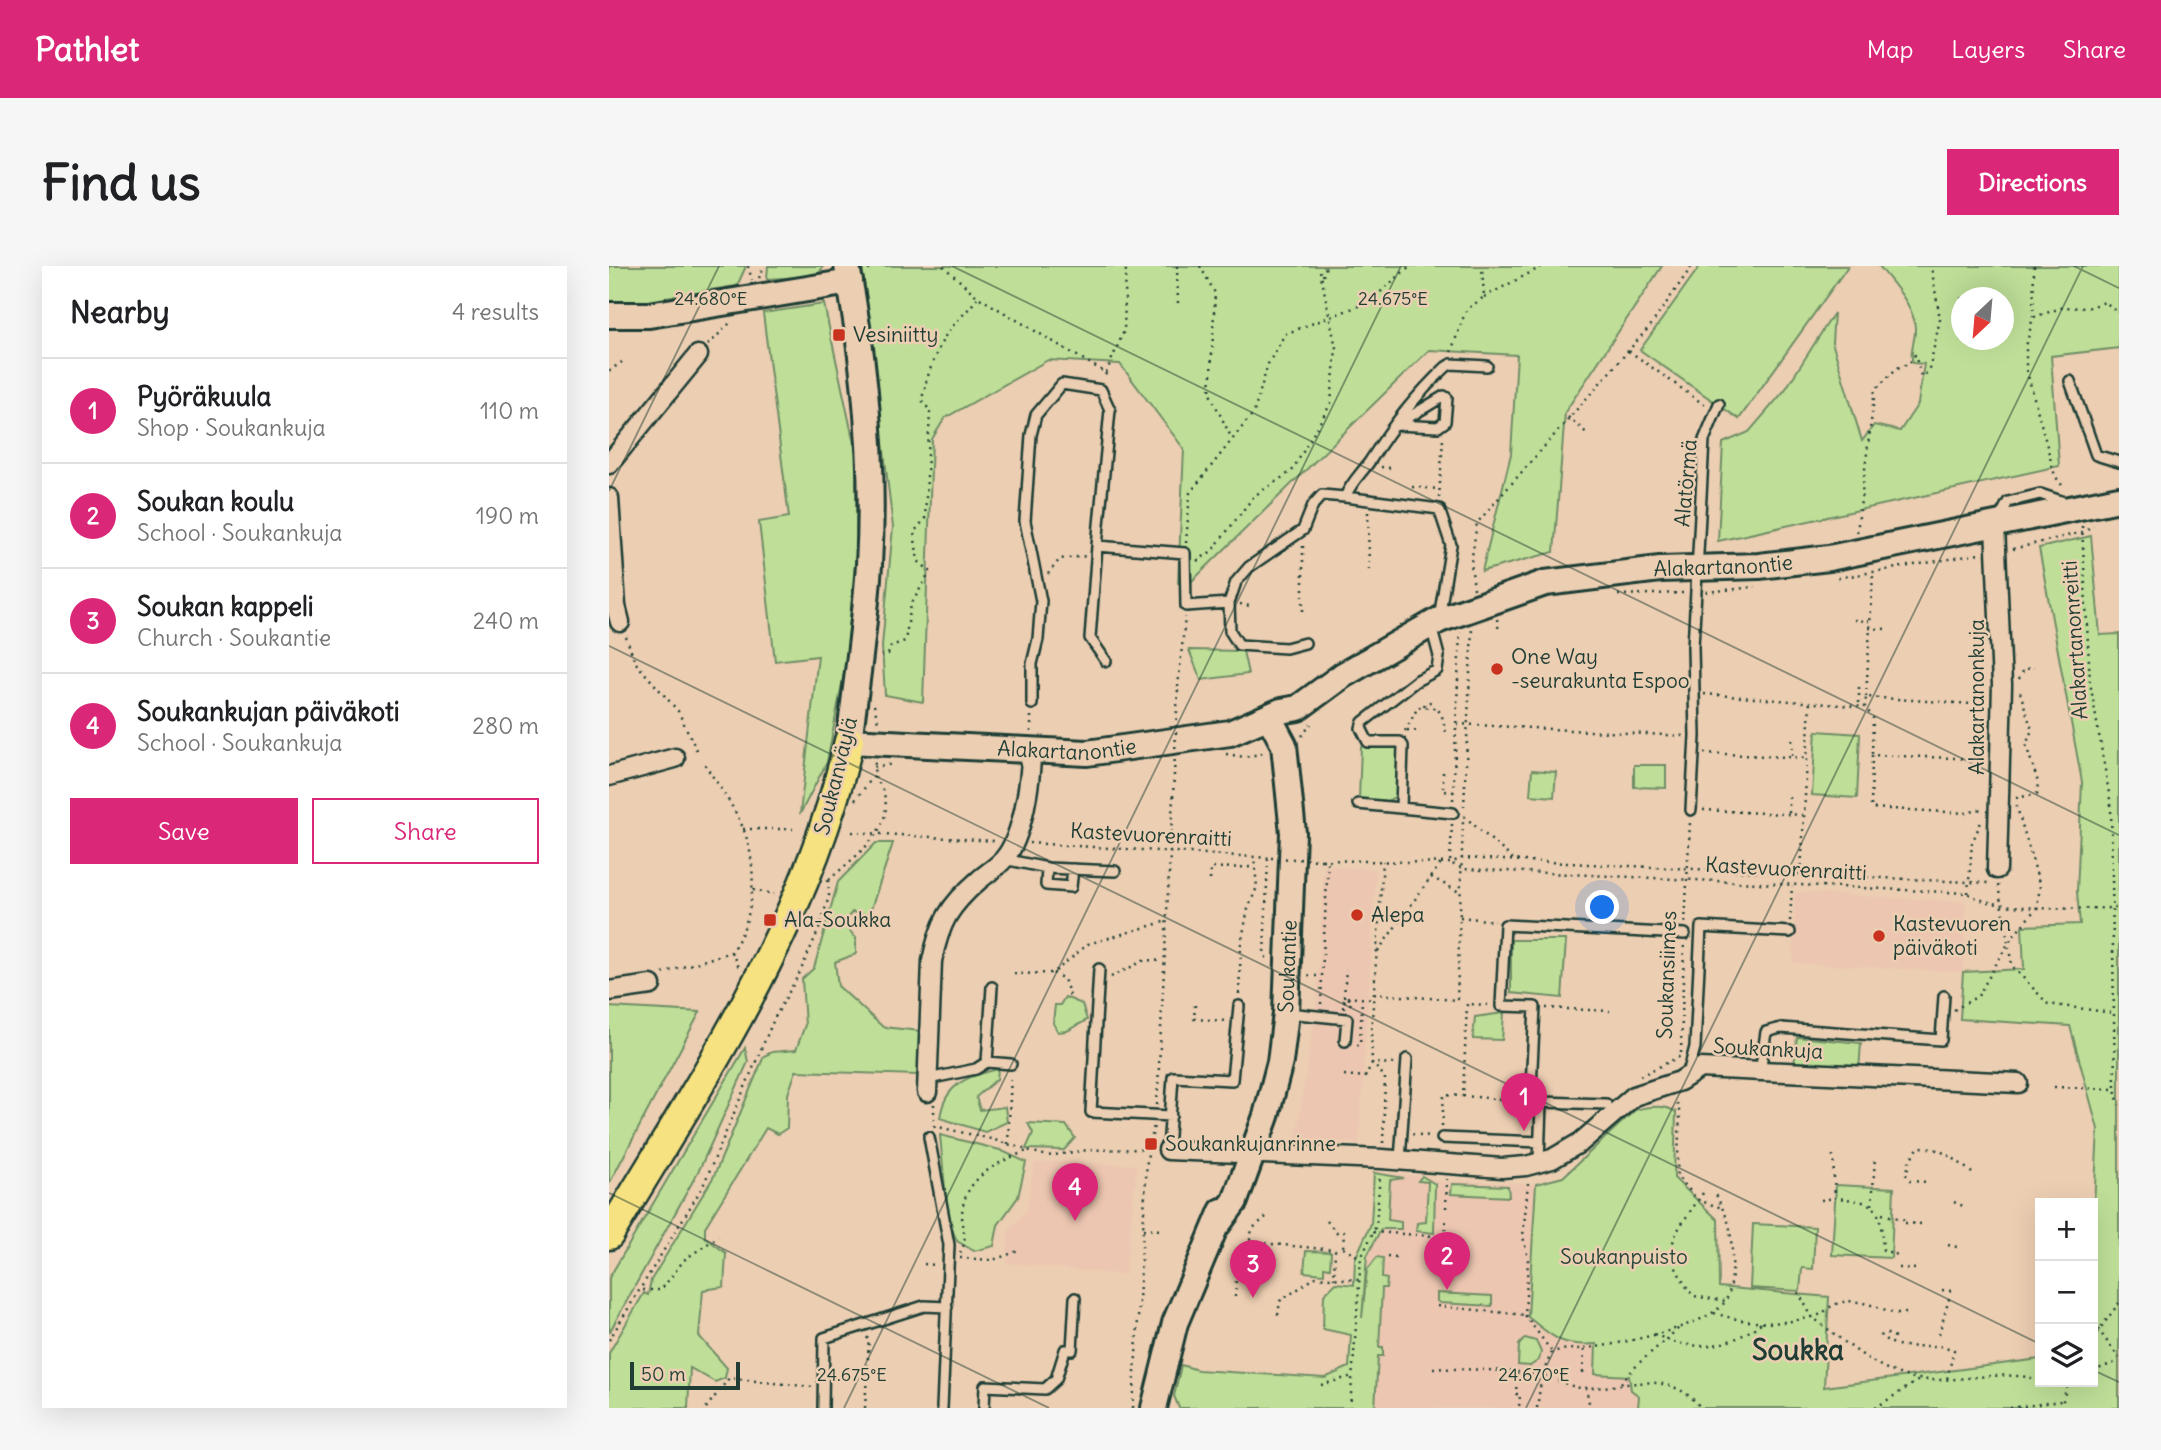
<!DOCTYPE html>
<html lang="en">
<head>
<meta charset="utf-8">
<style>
  :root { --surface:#fff; --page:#f6f6f6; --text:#202124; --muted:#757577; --line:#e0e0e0; --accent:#db2777 }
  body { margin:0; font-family:Delius,sans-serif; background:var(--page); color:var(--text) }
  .controls { position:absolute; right:21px; bottom:21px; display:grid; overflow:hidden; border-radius:0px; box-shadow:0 7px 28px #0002 }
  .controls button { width:63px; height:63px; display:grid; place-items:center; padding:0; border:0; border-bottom:2px solid var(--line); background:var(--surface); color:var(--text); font:35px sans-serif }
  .compass { position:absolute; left:1342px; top:21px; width:63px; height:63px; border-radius:50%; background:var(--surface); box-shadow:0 7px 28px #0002; rotate:206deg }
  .scale { position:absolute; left:21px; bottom:18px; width:110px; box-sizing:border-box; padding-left:7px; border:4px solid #1f3d34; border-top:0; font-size:19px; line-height:24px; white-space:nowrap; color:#1f3d34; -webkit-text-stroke:5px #ecceb2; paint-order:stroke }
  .you { position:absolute; left:994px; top:642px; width:24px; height:24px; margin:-18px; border:5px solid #fff; border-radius:50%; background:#1a73e8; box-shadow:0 0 0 10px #1a73e833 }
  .badge { display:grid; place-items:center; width:46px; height:46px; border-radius:50%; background:var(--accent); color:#fff; font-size:23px; font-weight:700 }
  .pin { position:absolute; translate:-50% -58px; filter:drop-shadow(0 2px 4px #0008) }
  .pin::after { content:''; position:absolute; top:37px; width:24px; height:21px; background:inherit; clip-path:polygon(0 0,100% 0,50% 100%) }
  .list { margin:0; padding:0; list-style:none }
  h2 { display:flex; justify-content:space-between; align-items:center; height:91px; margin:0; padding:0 28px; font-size:30px }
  h2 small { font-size:23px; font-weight:400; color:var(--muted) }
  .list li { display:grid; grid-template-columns:46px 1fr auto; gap:21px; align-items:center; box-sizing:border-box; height:105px; padding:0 28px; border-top:2px solid var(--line) }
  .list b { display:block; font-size:26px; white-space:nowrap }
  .list p { margin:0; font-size:23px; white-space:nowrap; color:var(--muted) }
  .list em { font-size:23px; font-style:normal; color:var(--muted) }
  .actions { display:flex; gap:14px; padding:21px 28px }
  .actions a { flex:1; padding:16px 0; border:2px solid var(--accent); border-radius:0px; text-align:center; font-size:24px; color:var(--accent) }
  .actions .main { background:var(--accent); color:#fff }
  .icon { flex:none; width:38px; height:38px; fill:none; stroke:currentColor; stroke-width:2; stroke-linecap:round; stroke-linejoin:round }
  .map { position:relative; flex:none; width:1510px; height:1142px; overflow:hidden; border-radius:0px }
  header { display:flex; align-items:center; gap:42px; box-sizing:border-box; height:98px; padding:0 35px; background:var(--accent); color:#fff }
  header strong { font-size:33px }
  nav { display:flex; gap:38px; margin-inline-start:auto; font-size:24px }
  .intro { display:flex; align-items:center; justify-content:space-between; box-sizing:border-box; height:168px; padding:0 42px }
  h1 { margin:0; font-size:49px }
  .button { padding:18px 32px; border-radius:0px; background:var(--accent); color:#fff; font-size:24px; font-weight:700 }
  main { display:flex; gap:42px; padding:0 42px }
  aside { flex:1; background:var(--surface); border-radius:0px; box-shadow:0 7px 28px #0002 }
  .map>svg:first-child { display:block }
</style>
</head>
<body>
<header>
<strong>Pathlet</strong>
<nav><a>Map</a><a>Layers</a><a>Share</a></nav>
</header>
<div class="intro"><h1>Find us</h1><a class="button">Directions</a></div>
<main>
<aside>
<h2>Nearby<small>4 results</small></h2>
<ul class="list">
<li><span class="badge">1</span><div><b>Pyöräkuula</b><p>Shop · Soukankuja</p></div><em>110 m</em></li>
<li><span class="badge">2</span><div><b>Soukan koulu</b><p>School · Soukankuja</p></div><em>190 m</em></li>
<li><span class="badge">3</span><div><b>Soukan kappeli</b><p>Church · Soukantie</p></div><em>240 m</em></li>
<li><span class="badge">4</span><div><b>Soukankujan päiväkoti</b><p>School · Soukankuja</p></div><em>280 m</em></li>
</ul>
<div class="actions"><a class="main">Save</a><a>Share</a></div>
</aside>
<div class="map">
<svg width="1510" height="1142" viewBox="0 0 1510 1142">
  <rect width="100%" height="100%" fill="#ecceb2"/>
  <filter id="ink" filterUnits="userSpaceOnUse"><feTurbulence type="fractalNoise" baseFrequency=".0143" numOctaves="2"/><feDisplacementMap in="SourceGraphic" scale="14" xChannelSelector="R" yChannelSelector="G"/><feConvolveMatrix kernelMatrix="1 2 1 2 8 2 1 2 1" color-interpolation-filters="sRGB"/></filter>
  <g filter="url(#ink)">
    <path fill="#ecc6b1" d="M715,600L767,604L750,877L687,873L708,737Z
      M1186,626L1357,636L1354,706L1184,697Z
      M459,896L528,899L516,1009L398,997L399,966L418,943L425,897Z
      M776,908L817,910L827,915L927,918L919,1051L952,1076L969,1080L987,1078L1021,1110L1030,1130L1029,1142H747L758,990L773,961Z"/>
    <path fill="#bfdf98" stroke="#6f8e66" stroke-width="2" fill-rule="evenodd" d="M0,0H137L128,20L93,25V33L0,41Z
      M159,0H214L209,10L158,13Z
      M253,0H1053L956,146L945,286L873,305L902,188L908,89L820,84L582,316L569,317L575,183L511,98L439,94L336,152L323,173L314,436L276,429L273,380L284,261Z
      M1091,0H1239L1130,153L1031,84Z
      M1270,0H1510V82L1442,90L1450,200L1109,275L1114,177L1140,166L1176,124L1225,47L1223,76L1253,175L1265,159L1291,165L1309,138L1315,98L1304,97C1300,84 1306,77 1306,64C1307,41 1283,17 1270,0ZM1352,32H1394V74H1352Z
      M215,38L247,187V287L237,397L218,496L191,548L209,390L166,395L150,256L180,251L154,47Z
      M1482,270L1491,369L1510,368V1142H1029L1030,1130L1022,1124L1020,1110L986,1108L987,1078C953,1081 945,1072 919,1051L927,918L954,911L1026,844C1040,840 1055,838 1067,846L1065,912L1109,954L1110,1021L1220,1031L1215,1121L1431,1093V1116H1484V959L1489,863L1461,760L1351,753L1354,706L1415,703L1413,660L1471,658L1468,626L1473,516L1430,282Z
      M580,384L634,385L639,408L592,414Z
      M1207,465L1251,468L1248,532L1203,529Z
      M752,481H787L791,487L790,529L776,536L750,533Z
      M1025,499H1057V522L1025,521Z
      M923,504L947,506L945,531L921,529Z
      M267,577H284L260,649L243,646L234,657L247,672V688L226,696L229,720L274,761L311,765L309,809L187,805L179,828L178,862L169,868L157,862L96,961V971L117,987L115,1021L94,1024L90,1070L118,1102L116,1112L106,1116L81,1102L79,1142H0V1087L35,1027L39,1029L42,1014L105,910L155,790L163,786L187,784L196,759L193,713L205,702L229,616Z
      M902,674H957L953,732L902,727Z
      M456,731L473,738L478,754L458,765L449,766L444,757L446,739H451Z
      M0,741L91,746L0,918Z
      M895,747L893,774L864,773L866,751Z
      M1188,771L1252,777L1250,805L1185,801Z
      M136,782L139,796L91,902L0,1067V1012Z
      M389,803L388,813L367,831L371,844L396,841L398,856L376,866L331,852C336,817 358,811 389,803Z
      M419,857L457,859L466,872L455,884L417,883L424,867Z
      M331,869L391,884L417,896L409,931L389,959L385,980L365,985L348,975L339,954Z
      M765,907L795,912L781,914L779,954L792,956V963H772L758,990L753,1052L758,1004L768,991L774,992L773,1012L778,1013L777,1022H773L770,1081H774V1090H769L766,1142H570L565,1130L572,1099L589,1104L716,1112L740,1101L742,1069L714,1063L715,1029L727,1017L745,1019L746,993L762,958Z
      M813,910L826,918L825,967L807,965L808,957L817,956L819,916L809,915Z
      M843,918L899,920L900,931L842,928Z
      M1227,919L1285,922L1282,992L1223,989Z
      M1144,958L1206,961L1204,1003L1193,1002L1191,1025L1141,1022Z
      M697,985L722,986L721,1002L715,1001V1008L695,1006Z
      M828,1027L883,1030V1040L831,1037L828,1035Z
      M916,1072L927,1075L932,1086L930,1094L921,1100L909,1099L910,1079Z"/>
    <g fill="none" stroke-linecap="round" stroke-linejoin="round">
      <defs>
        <path id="lane" d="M1461,115L1487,189L1510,196
          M784,161L787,159L835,130L838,132L836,156L829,161L787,159
          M736,231L830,243L842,279L830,352
          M1390,253L1399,236L1431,228L1458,237
          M488,280L481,372L497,395
          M620,337L621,365L630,379L677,382L696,377
          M423,438V398L429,373L432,335L416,255L422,169L427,149L453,118L492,124L501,144L488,280L576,287L577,340L620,337L627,316L640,301L694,264L704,239L713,229L736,231C743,215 752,208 761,195C784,159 806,130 837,101L842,98L878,100
          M749,538L844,547
          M792,542L794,480L791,476H759L752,462L754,456L807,415L828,404L830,390L822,360
          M1082,544L1086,470L1084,381L1095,174L1110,138
          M395,593L438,602L506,605
          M438,602L437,619L462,621L464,603
          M490,703L482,846L562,850
          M678,747L738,753L736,775
          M378,796L383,721
          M1151,806L1157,766L1172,762L1332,774L1335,730
          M1079,808L1086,781L1092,661L1181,666
          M319,813L367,803L378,796L402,798
          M932,836L997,838
          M320,871L340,979L333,1142
          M833,872L931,876
          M559,884L564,811L623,814L630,740
          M791,894L798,793
          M930,897L932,836L922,821L926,741L892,740L896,659L1076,668
          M214,1142L215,1072L315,1040L338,1041
          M375,1142L376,1120L436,1123L447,1113L456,1084H463L466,1032"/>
        <path id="street" d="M0,198L89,89
          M0,232L7,340L11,356
          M1386,260L1393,419L1388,603
          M0,510L66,492
          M0,725L42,719
          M318,826L323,695C331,656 340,640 370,614C378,607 388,601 395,593C414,571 422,514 422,485
          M559,884L773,893L893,902L917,900L943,893L972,876L1025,830L1071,815L1091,802L1409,817"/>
        <g id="secondary">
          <path id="s1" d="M238,0C256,97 266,200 260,299C256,358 248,416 240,475L478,487L621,467L672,445L689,442L734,409L830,354L936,317L1051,303L1150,300L1220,292L1510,233"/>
          <path d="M0,49H40L241,16"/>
          <path id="s2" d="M609,958L626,935L657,850L671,796L677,747L684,567L675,479L660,451"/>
          <path d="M545,1142L566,1057L613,945"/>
        </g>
        <path id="primary" d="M0,969C95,810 198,659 240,475"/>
      </defs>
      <use href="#lane" stroke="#1f3d34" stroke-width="14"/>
      <use href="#street" stroke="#1f3d34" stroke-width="23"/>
      <use href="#secondary" stroke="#1f3d34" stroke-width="30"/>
      <use href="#primary" stroke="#1f3d34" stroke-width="33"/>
      <path stroke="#1f3d34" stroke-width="2.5" stroke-dasharray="2 5" stroke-linecap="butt" d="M139,0L143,14
        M334,0L369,31L497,107L495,113
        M568,0L569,39
        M591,0L606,27L601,128L623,173
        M1425,0L1424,51L1417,81V102L1446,210L1456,223
        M259,4L269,0
        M714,10L717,0
        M150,12L155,0
        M875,31L934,0
        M1425,51L1455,41L1478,42L1496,36L1510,47
        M99,79L121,57
        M1020,85L1097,140
        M842,86L857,44L875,31L873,0
        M0,105L13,96
        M497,107L515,65L517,0
        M959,151L980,169
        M772,201L782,202
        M803,221L831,223
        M830,232L834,173
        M759,246L760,306
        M1473,260L1481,416L1502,539L1506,823L1510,839
        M1248,266L1266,124L1288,102L1300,98L1306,89L1312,110L1318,107L1321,100L1331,53L1322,0
        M577,277L581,227L645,146L659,98L676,68L760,36L801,0
        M1404,283L1474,266L1484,259
        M588,295L603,285L645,230L683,205L722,137L727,82L710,0
        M439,308L451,293L477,290
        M1229,312L1370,288
        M865,323L862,297L868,257L1042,59L1083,0
        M1097,326L1146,321
        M1009,329L1076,327
        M631,338L641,340
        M694,345V279
        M888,353L890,366
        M1245,354L1260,355
        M1260,362L1277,363
        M17,371L26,396L69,445L88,485
        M272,390L279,388L282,380L296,375L302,339L321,305L309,295L305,266L316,253L321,145L313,134C316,115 329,76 343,61C352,50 361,43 369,31
        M1410,413L1415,403L1425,402
        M569,421L576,351
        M1250,421V440
        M1095,428L1256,441
        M1257,431L1264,308
        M265,439L269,456
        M815,440L816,437L826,435
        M848,458L1075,470
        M798,464L812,465
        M796,465L809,441L828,442L833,450L837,467
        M422,466V448
        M693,470L702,458
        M1183,474V491
        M1095,487L1197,492
        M617,488L636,491L655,487
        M1263,489L1262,542L1357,547L1373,543
        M1374,493L1263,489L1264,452L1256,441L1257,431L1378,439
        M265,501L285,498
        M834,506V525L845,526
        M1180,531V548
        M1407,532L1428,528L1429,516L1417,479L1423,464L1410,423
        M246,534L265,510L266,494
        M844,534L851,366
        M855,541L863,362
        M1094,544L1196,549
        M855,550L905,594
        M843,558L841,597L854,603L1359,627C1384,647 1476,642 1510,642
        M134,563H184
        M243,566L386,575
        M420,577L662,592
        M659,593L655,689L660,695
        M713,594L841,597L854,592L1380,617
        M1192,607L1201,436
        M822,611L852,627
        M220,614C249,587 300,555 265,510
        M601,614L602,602L645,601
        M1389,619L1403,700L1439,738L1504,747
        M144,624L165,628
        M1359,627L1363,577L1372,556
        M851,651L886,655
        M1181,655L1183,620
        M1076,657L1081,556
        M769,685L832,597
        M122,686L130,701
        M54,707L122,686C146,653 150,601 134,562C125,540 108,518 95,497
        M444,707L455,713L462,733
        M405,708L444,707L479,678L558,655
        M699,710H713L719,595
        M502,711L536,694L554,695
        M630,728L632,678L639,643L648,621L645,591
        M765,728L848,734L854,555
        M735,731L737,703
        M712,738L713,710
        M586,739L585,753L618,755
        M734,742L735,732L742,733L741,741
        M937,742L1001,745
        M735,743L736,731L763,733
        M1345,744L1369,730L1400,676L1428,641L1431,620L1407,538
        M748,779H751L753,733
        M1072,787L1075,678
        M735,809L756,811L763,797L788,798
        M1031,810L1072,790
        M1445,821L1505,823
        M854,830L917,835
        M1068,837L1071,848L1068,910L1089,934L1113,942
        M325,838V860
        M548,839L564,531
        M325,860L382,873L438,890L479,884L541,883
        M833,860L835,829L854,830L858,738L881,739
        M803,868L821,870
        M774,877L776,811L763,797L762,768L774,595
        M399,878L402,808
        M1224,889L1226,932C1271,936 1271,940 1274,984L1292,990
        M1297,910L1301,893L1310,881C1332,881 1346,893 1363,907
        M1300,915L1319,916
        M919,917L914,970L919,993L916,1049L943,1086
        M1094,927C1063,973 1048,980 1084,1030L1116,1035
        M1212,934L1226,932
        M1345,936L1356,941
        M1263,939L1266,891
        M837,942L838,913
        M1273,948L1297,954
        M718,955L727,966H735L734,982
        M1296,957L1313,958
        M534,963L554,964
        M764,966L825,970
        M642,976L726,984L725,1013
        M835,978L837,954
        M1339,979L1348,981
        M734,982L752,992
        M351,987C359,974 354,964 353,950C353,913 388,896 418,885
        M778,990L788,991
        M649,991H638L643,963L657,951
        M351,992L384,994L412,984
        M649,994L650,977
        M315,998L329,999
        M1290,1002L1307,1003
        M835,1016L833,1015L832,1013L835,1012
        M34,1024H52L75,994L110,970
        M1333,1024L1342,1025
        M1189,1026L1203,1051C1215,1049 1217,1042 1227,1038C1246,1030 1270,1042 1288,1048
        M626,1031L628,992L638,991
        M828,1040L916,1049
        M1105,1047C1140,1058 1167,1060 1203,1051C1240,1078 1275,1114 1325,1114C1360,1114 1397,1104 1431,1114
        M1288,1047H1301
        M669,1049L671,1035L707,1011L751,1014
        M1489,1063L1510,1092
        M1045,1068C1083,1086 1118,1084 1152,1057
        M1330,1068L1341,1029
        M1286,1071L1276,1067L1272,1070C1294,1090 1321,1073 1345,1084L1338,1113
        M1484,1072L1510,1037
        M0,1074L94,920L165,753L191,706L210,663L220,630L219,614
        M824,1102C860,1104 897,1103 932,1109C945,1111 959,1121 973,1122C1017,1123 1058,1100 1092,1142
        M1484,1105L1510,1095
        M908,1107L907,1128H911L910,1142
        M974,1107L975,1082
        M1437,1116L1456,1121L1467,1116
        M1012,1117L1030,1097L1070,1062
        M712,1119L744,1110
        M977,1121L981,1142
        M97,1142L120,1112L204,1121
        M256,1142L260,1073L257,1071
        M524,1142L538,893L545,859
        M741,1142L752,992L767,960L771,908
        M928,1142L933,1109L943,1086C956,1082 967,1084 980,1082C1010,1078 1097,1061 1115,1037C1127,1021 1123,982 1121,963C1119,951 1111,939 1107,928
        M1266,1142L1313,1112
        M1401,1142L1452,1135
        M1452,1142L1459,1116"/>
      <use href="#lane" stroke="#ecceb2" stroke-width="9"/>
      <use href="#street" stroke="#ecceb2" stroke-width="18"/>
      <use href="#secondary" stroke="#ecceb2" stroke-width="24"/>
      <use href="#primary" stroke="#f7e281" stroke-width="28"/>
      <path stroke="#1f3d34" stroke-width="2.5" stroke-dasharray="2 5" stroke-linecap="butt" d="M564,531L569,421
        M662,592L713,594"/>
    </g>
  </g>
  <path fill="none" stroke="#1f3d34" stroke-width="2" stroke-opacity="0.45" d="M343,0L1510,569M1465,0L1510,22M0,225L110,0M0,380L1431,1078M0,927L440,1142M1484,1104L1510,1116M235,1142L792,0M917,1142L1474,0"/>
  <g fill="#c8321e" stroke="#ecceb2" stroke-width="2.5">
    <rect x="223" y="62" width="14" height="14" rx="3.5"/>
    <circle cx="888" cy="403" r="7"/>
    <circle cx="748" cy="649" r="7"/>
    <rect x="154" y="647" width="14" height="14" rx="3.5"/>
    <circle cx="1270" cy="670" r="7"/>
    <rect x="535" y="871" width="14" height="14" rx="3.5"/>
  </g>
  <g text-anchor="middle" stroke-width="5" stroke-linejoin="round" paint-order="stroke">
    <g font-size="21" fill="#1f3d34" stroke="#ecceb2" text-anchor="start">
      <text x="244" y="76">Vesiniitty</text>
      <text x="902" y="398">One Way<tspan x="902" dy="24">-seurakunta Espoo</tspan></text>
      <text x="762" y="656">Alepa</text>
      <text x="175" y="661">Ala-Soukka</text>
      <text x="1284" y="665">Kastevuoren<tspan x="1284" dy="24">päiväkoti</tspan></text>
      <text x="556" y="885">Soukankujanrinne</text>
    </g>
    <g font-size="21" fill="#1f3d34" stroke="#ecceb2">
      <text transform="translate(1077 217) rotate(-85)" y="7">Alatörmä</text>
      <text dy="7" stroke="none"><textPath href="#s1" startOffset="1391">Alakartanontie</textPath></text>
      <text transform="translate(1466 374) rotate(-94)" y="7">Alakartanonreitti</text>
      <text transform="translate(1368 431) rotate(-90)" y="7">Alakartanonkuja</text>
      <text dy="7" stroke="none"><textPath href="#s1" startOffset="696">Alakartanontie</textPath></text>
      <text transform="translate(227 510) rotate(-76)" y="7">Soukanväylä</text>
      <text transform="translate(542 569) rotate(3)" y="7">Kastevuorenraitti</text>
      <text transform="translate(1177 603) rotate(3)" y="7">Kastevuorenraitti</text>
      <text dy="7" stroke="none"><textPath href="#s2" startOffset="271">Soukantie</textPath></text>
      <text transform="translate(1058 709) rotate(-88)" y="7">Soukansiimes</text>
      <text transform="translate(1159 783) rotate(3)" y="7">Soukankuja</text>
    </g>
    <g font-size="21" fill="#274539" stroke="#ecceb2">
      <text x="1015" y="998">Soukanpuisto</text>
    </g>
    <g font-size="28" font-weight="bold" fill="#1f3d34" stroke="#ecceb2">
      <text x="1189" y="1094">Soukka</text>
    </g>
  </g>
  <g font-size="18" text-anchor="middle" fill="#1f3d34" stroke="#ecceb2" stroke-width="5" stroke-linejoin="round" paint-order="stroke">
    <text x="102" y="39">24.680°E</text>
    <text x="784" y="39">24.675°E</text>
    <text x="243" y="1115">24.675°E</text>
    <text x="925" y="1115">24.670°E</text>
  </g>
</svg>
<div class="controls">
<button>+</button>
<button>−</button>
<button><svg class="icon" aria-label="layers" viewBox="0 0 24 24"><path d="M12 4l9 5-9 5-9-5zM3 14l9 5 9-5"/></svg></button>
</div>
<svg class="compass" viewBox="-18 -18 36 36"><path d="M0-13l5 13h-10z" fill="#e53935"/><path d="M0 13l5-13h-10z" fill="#757577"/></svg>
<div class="scale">50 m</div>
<div class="you"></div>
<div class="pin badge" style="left:915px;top:865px">1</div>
<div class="pin badge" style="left:838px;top:1024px">2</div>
<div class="pin badge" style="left:644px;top:1032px">3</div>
<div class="pin badge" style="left:466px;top:955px">4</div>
</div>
</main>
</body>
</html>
